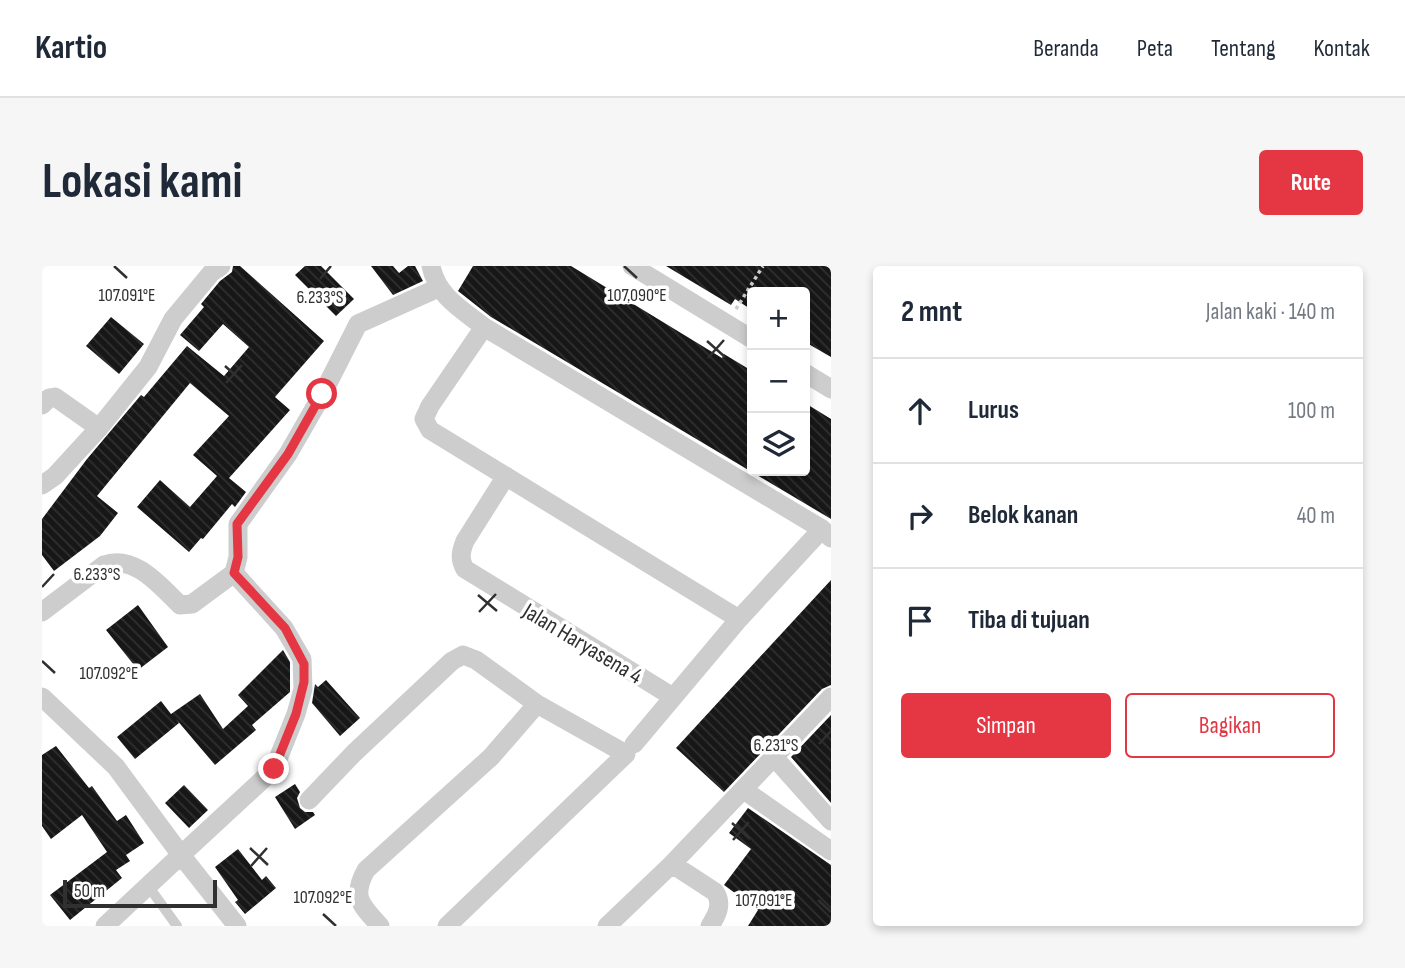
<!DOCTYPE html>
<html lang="id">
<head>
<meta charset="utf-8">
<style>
  :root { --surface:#fff; --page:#f6f6f7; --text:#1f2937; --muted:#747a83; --line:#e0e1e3; --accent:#e43643 }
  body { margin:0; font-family:"Sofia Sans Condensed",sans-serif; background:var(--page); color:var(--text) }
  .controls { position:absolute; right:21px; top:21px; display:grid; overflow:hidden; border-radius:7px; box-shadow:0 4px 10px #0003 }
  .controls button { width:63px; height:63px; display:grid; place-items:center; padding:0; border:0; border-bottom:2px solid var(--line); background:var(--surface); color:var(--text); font:35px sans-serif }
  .scale { position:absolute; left:21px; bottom:18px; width:154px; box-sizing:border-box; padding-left:7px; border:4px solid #303030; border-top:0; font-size:19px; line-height:24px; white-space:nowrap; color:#303030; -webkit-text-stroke:5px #fff; paint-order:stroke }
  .stop { position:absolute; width:21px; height:21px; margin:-16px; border:5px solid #e43643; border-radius:50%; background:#fff }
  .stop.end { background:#e43643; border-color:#fff; box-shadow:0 2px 7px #0008 }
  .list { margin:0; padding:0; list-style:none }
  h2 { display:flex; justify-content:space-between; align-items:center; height:91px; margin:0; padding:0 28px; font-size:30px }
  h2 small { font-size:23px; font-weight:400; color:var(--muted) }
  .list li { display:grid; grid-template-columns:46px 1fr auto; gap:21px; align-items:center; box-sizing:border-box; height:105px; padding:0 28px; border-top:2px solid var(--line) }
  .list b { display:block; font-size:26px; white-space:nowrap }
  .list em { font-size:23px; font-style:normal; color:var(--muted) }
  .actions { display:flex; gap:14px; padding:21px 28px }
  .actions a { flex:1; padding:16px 0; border:2px solid var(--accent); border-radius:7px; text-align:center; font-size:24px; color:var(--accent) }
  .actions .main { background:var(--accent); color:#fff }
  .icon { flex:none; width:38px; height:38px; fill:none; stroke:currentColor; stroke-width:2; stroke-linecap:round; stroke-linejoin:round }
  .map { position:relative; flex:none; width:789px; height:660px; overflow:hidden; border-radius:7px }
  header { display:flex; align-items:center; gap:42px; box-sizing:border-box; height:98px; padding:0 35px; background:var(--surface); border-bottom:2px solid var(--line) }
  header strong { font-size:33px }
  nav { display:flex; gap:38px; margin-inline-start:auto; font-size:24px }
  .intro { display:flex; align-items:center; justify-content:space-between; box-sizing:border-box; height:168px; padding:0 42px }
  h1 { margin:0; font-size:49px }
  .button { padding:18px 32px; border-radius:7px; background:var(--accent); color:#fff; font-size:24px; font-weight:700 }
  main { display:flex; gap:42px; padding:0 42px }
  aside { flex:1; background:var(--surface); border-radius:7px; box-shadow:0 4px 10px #0003 }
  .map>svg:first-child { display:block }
</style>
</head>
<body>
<header>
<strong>Kartio</strong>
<nav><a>Beranda</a><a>Peta</a><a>Tentang</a><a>Kontak</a></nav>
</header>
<div class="intro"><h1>Lokasi kami</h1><a class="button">Rute</a></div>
<main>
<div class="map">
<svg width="789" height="660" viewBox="0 0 789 660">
  <defs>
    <pattern id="building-back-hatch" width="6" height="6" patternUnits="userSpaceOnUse" patternTransform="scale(1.75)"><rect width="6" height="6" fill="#171717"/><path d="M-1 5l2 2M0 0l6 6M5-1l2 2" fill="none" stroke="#303030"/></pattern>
  </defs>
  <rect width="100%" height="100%" fill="#fff"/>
  <path fill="url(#building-back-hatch)" d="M191,0H198L282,75L233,131L248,144L187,212L204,226L193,241L190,238L161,273L159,272L147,286L95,241L118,214L148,241L175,210L151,189L187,150L148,117L55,230L76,247L58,270L12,305L0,289V253L45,193L99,129L102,131L145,80L182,110L207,81L181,58L157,85L138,69L162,41L159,38L178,15L190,6Z
    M263,0H279L312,33L294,50L253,9Z
    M329,0H351L357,7L366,0H373L381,15L351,29Z
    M431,0H529L680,92L682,88L710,105V205H763V137L789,153V253L449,51L416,25Z
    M624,0H789V91L763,76V26H710V44L693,33L689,39Z
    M69,51L102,78L77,108L44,80Z
    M789,314V419L780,423L682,526L634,482Z
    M96,339L126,381L96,404L64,364Z
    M241,384L248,396V426L210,459L214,464L173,499L134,453L137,457L93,493L75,471L119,435L129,448L158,428L181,463L206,440L196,429Z
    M284,414L318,452L298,470L270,437L273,418L276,421Z
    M789,449V537L749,491Z
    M14,480L47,522L50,520L75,555L84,549L102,577L84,589L88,595L74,604L80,612L28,654L8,629L65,586L40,549L9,573L0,560V489Z
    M253,518L258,526L255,532L258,542L263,546H271L273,549L253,563L233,531Z
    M142,519L166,544L147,562L123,537Z
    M706,542L789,599V660H706L716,644L682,619L709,583L687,567Z
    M196,583L220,614L224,610L234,622L203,648L193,636L196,634L173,601Z"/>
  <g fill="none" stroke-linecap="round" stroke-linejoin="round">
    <path stroke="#cdcdcd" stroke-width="3.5" stroke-dasharray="3.5 3.5" stroke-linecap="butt" d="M694,43L721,0"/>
    <path stroke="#cdcdcd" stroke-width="10" d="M107,621L135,660"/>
    <path stroke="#cdcdcd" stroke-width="19" d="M389,0C395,30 419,43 442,61L388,140L382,153L388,164L697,353
      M590,0L710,73
      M442,61L780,263L789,272
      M763,107L789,123
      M0,139L7,132L13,131L57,162
      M464,210L423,275C419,285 417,293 423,303L631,431
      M0,219L13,210L57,162L106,101L131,53L170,6L179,0
      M0,346L62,299C93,288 118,320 138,339L150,338L192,307
      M0,431L74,501L139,589L63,660
      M592,478L697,353L780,263
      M731,490L789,555
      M702,524L789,585
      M267,534L312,487L410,395L421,389L434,394L495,438L584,488L405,660
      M630,598L673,626C681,638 675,649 668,660
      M195,660L139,589L232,503L254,448L261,423L260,393L242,362L192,307L196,291V258L246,188L280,129L316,58L396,22
      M338,660C319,639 309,631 324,604L449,491L495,438
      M565,660L630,598L789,431"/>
  </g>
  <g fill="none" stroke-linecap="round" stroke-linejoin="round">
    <path stroke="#e43643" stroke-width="9" d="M232,503L254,448L262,416V398L243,362L192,307L196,291L195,258L246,188L280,128"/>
  </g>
  <path fill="none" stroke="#303030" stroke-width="2.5" d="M72,0L85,12M582,0L595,12M278,13L289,0M665,75L683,91M666,92L682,74M183,100L201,116M184,117L200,99M0,321L12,308M436,329L455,345M437,346L454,328M0,395L13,407M777,478L789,465M690,557L708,573M691,574L707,556M208,582L226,599M209,600L225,582M776,634L789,646M281,648L294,660"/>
  <g text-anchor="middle" stroke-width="7" stroke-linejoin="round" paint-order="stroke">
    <g font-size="23" fill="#303030" stroke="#fff">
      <text transform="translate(541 377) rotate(31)" y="8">Jalan Haryasena 4</text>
    </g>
  </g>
  <g font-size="18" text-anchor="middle" fill="#303030" stroke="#fff" stroke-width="7" stroke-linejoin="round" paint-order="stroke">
    <text x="85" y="35">107.091°E</text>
    <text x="595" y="35">107.090°E</text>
    <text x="278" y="37">6.233°S</text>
    <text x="55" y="314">6.233°S</text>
    <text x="67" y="413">107.092°E</text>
    <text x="734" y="485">6.231°S</text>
    <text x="281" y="637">107.092°E</text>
    <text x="722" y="640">107.091°E</text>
  </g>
</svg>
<div class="controls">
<button>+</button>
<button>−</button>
<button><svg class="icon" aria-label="layers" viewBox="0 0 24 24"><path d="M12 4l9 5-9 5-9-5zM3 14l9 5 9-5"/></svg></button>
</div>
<div class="scale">50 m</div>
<div class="stop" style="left:280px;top:128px"></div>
<div class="stop end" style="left:232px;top:503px"></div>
</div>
<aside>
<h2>2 mnt<small>Jalan kaki · 140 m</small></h2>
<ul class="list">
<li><svg class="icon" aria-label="ahead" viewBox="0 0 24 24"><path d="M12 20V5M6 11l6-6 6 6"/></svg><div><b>Lurus</b></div><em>100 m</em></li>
<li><svg class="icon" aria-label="right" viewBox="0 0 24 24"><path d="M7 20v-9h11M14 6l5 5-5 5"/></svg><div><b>Belok kanan</b></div><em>40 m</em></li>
<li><svg class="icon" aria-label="arrive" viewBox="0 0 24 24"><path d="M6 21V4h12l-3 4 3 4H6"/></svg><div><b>Tiba di tujuan</b></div></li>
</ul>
<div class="actions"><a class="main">Simpan</a><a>Bagikan</a></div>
</aside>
</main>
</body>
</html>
